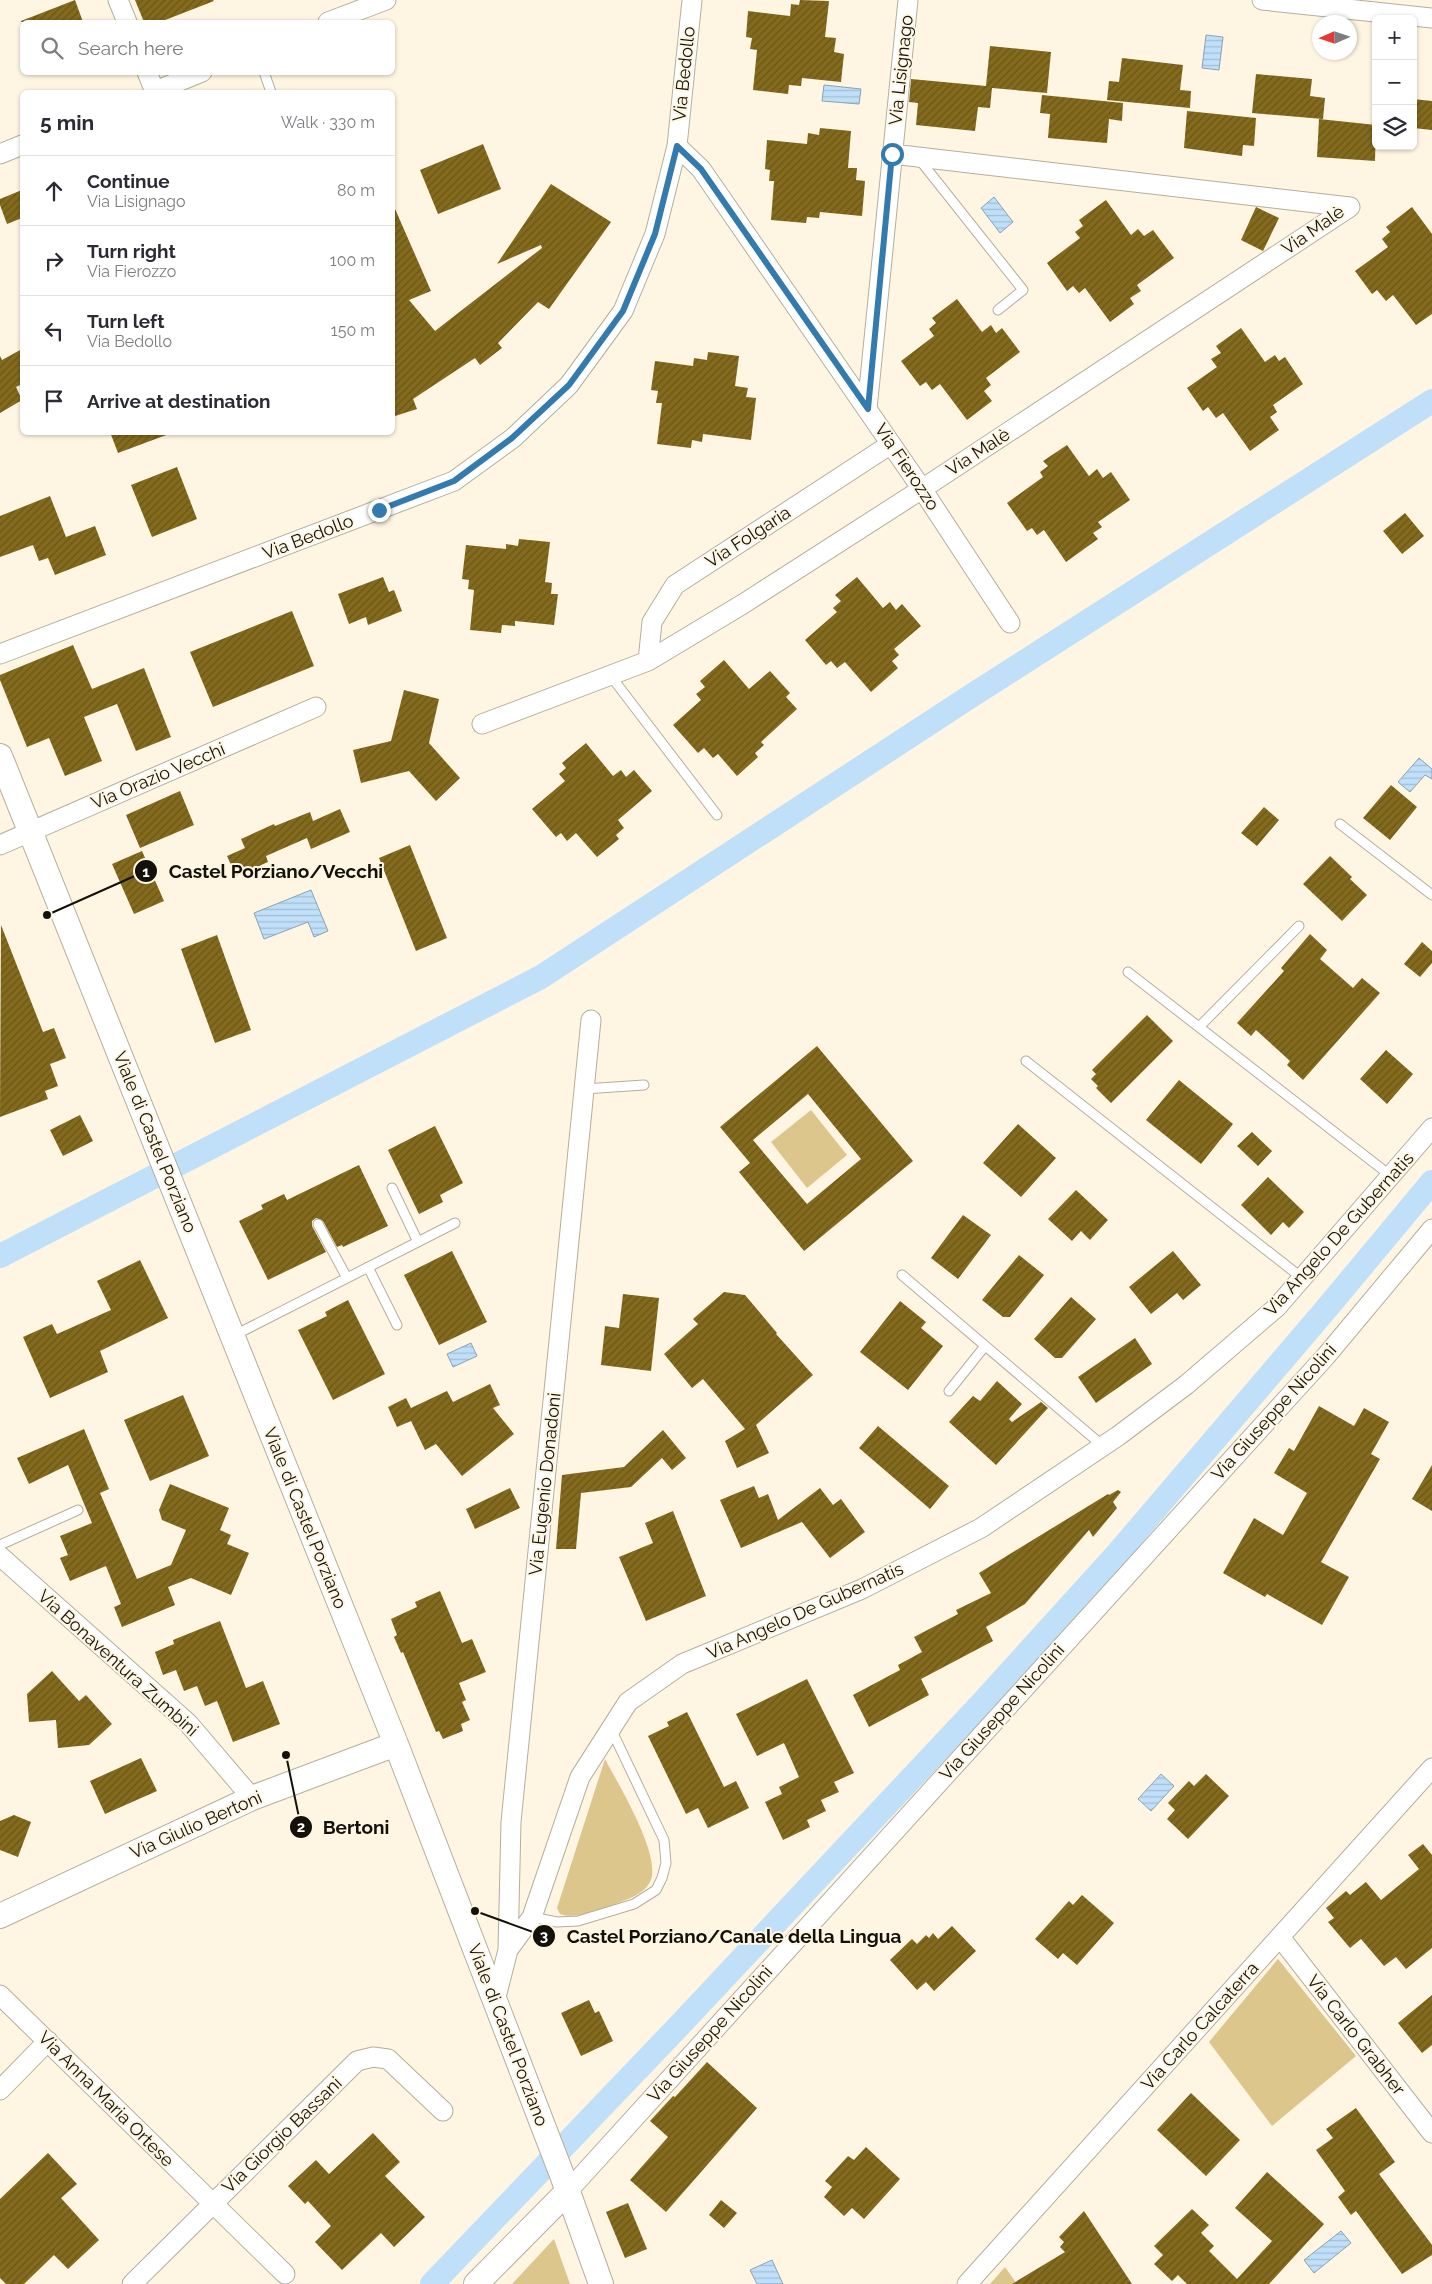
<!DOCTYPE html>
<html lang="en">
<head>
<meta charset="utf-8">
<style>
  :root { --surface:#fff; --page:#f7f7f7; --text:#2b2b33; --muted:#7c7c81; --line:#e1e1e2 }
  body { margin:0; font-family:Raleway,sans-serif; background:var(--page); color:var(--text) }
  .controls { position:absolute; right:15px; top:15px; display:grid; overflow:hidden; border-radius:8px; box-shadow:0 1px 4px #0004 }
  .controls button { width:45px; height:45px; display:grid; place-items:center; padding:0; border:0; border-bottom:1px solid var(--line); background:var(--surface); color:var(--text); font:25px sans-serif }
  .compass { position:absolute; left:1312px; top:15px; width:45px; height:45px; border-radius:50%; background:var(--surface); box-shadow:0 1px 4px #0004; rotate:267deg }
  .stop { position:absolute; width:15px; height:15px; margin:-11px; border:4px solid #337baf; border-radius:50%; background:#fff }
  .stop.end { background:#337baf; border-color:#fff; box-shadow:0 1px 5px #0008 }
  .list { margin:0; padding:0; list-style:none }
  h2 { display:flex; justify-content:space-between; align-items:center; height:65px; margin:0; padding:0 20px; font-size:21px }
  h2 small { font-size:16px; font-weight:400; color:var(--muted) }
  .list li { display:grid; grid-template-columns:32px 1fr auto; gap:15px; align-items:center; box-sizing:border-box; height:70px; padding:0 20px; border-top:1px solid var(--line) }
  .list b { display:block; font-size:19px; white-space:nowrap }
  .list p { margin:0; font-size:16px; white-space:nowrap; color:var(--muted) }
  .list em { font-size:16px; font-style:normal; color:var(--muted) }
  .icon { flex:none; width:28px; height:28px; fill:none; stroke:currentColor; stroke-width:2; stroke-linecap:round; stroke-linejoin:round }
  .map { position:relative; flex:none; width:1432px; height:2284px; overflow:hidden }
  .search { position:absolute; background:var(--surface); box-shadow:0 1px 4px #0004; left:20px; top:20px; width:375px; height:55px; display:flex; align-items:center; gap:12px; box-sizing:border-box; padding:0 18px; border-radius:8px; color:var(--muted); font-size:19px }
  .panel { position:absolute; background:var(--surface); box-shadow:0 1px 4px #0004; left:20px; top:90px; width:375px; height:345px; border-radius:8px }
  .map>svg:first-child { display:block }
</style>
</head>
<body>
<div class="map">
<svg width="1432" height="2284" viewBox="0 0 1432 2284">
  <defs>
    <pattern id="water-rules" width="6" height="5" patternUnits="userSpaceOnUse" patternTransform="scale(1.25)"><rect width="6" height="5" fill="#c0dff9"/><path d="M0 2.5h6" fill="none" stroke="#a4bed4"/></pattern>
    <pattern id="building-hatch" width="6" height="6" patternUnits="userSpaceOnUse" patternTransform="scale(1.25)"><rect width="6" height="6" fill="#836a1d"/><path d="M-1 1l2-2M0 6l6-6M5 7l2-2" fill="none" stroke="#6a5618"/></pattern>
  </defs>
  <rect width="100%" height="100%" fill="#fef6e3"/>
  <path fill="#ddc68b" d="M811,1110L847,1155L807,1188L771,1142Z
    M605,1759C618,1784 663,1857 650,1882C643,1895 628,1899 615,1904C600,1910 576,1920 560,1914L557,1908Z
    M1278,1959L1356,2056L1272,2126L1209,2042Z
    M554,2239L570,2284H512Z
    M1005,2267L1017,2284H990Z"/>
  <path fill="url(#water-rules)" stroke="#8ca1b2" d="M1206,35L1223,37L1219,70L1202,68Z
    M824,85L861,89L859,104L822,101Z
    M994,197L1013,222L1000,233L981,208Z
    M1419,758L1432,769V779L1425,775L1410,792L1398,782Z
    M311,890L328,931L314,937L308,922L264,939L254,913Z
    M471,1343L477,1356L453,1367L447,1354Z
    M1161,1774L1174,1786L1151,1811L1138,1799Z
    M1341,2231L1351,2243L1314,2273L1304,2260Z
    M772,2260L783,2284H757L750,2270Z"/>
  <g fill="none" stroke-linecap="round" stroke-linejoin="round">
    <path stroke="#c0dff9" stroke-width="24" d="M0,1256L541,977L971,696L1432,401
      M432,2284L676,2029L982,1703L1117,1554L1327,1308L1432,1182"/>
  </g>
  <path fill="url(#building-hatch)" fill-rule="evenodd" d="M75,0L83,22H21V21Z
    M135,0H213L214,1L160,22H144Z
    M800,0L829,1L825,37L836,38L834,52L844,54L841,82L802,78L801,86L789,85L788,94L753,90L757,50L750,49L752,38L746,37L748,11L790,16L791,4L799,5Z
    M990,46L1051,52L1047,93L992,88L990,108L978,107L975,131L916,125L918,103L909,102L911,79L986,86Z
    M1122,58L1183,65L1180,90L1191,91L1190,108L1107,100L1109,81L1119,82Z
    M1256,74L1312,79L1310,96L1325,98L1323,119L1252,113Z
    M1042,95L1123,103L1122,121L1109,119L1107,143L1048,138L1050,114L1040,113Z
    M1413,99L1432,101V130L1413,128Z
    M1187,111L1256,118L1254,146L1243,145L1242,156L1184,148Z
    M1319,119L1376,125L1375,161L1317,157Z
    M820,128L851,131L848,168H857L856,180L865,181L862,216L820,212L819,218L807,217L806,223L771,220L774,181H769L770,170L765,169L767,140L807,144L808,133L819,135Z
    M483,144L501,189L438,214L420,170Z
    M551,184L611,222L549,309L538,302L498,343L502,348L480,365L475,358L413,399L417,409L392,417V202L431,291L409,300L435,331L542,248L541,245L497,264Z
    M22,190V218L7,224L0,205V199Z
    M1106,200L1131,235L1138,229L1144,236L1153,230L1174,258L1137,285L1141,291L1130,298L1134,304L1110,322L1085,288L1079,293L1073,286L1067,291L1047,263L1080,238L1075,232L1083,226L1079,220Z
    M1256,207L1279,218L1263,251L1241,240Z
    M1412,207L1432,234V314L1416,325L1393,295L1386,301L1377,290L1372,294L1355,271L1388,247L1382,239L1390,232L1386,227Z
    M957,299L982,332L991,325L996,333L1002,328L1020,352L986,378L991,385L984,391L992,401L967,420L940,384L932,390L926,382L920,386L901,361L934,336L929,329L936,323L932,318Z
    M1241,328L1265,362L1275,355L1279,361L1285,357L1303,384L1273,405L1277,412L1270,417L1279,430L1250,451L1223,413L1216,418L1208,407L1203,411L1187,388L1217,367L1211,359L1221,353L1216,346Z
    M22,349V384L16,387L22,400L0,413V356L2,360Z
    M708,352L739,356L735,386L748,388L746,397L756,398L751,440L703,434L702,442L692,440L691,448L657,444L662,403H656L658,391L651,390L655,361L693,366L694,358L707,360Z
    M110,432H169V434L118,453Z
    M1067,445L1089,476L1097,469L1103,478L1111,472L1130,500L1098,522L1102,527L1093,533L1098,539L1066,562L1044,530L1037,535L1032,528L1027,531L1007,503L1043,477L1040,472L1048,466L1043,461Z
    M177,467L197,519L152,537L131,485Z
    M50,496L66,537L95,526L106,555L55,575L48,558L39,561L33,545L0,557V516Z
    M1405,513L1424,536L1402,554L1383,531Z
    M519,539L550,542L545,582L552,583L551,594H558L554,625L515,621V626L502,625L501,633L470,630L474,590L468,589L469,580L462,579L466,545L506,549V544L518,546Z
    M383,577L389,592L394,590L402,611L368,625L366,617L349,624L338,594Z
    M857,577L883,608L890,602L896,610L902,604L921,626L894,649L899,655L892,661L898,668L871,692L845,662L837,668L831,661L826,665L805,640L837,612L833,608L841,601L835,595Z
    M292,611L314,666L213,707L190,652Z
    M73,645L92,689L144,668L171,737L136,751L117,704L84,717L102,761L65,776L49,738L27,747L0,680V675Z
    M724,660L749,689L770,671L790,693L786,697L797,709L761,742L764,745L755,753L758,757L737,776L718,754L713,758L704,748L698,753L673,725L701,700L696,694L705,687L700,681Z
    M404,690L439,699L429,743L460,778L436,801L409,771L361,783L353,750L391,741Z
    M586,743L613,776L621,770L626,777L634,770L652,791L618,820L624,828L616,835L619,839L597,857L576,833L567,841L561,833L556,837L532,809L565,781L559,774L566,768L562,763Z
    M1391,785L1417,807L1390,840L1363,818Z
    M180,791L194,825L140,848L126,815Z
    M1264,807L1279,820L1257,846L1241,833Z
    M340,809L350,832L311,849L307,838L266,856L268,862L236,876L227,856L245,848L241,839L274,824L275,826L310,812L313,821Z
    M410,845L447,938L416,951L379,858Z
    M142,851L164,901L134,914L112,864Z
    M1330,856L1352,877L1350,879L1367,895L1342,921L1303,884Z
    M1,925L43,1032L54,1028L66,1058L50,1064L58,1086L45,1091L48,1099L0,1117Z
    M1310,934L1327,950L1320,959L1353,988L1362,978L1380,993L1303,1080L1287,1065L1290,1061L1256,1030L1251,1036L1237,1023L1284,971L1281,968Z
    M217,935L251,1030L215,1043L181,949Z
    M1422,942L1432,951V963L1420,977L1404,964Z
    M1147,1015L1173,1041L1111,1103L1096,1088L1098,1086L1091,1079L1096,1074L1092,1070Z
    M817,1046L913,1161L804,1251L739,1172L750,1163L720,1127ZM808,1094L861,1159L807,1204L753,1140Z
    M1386,1050L1413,1074L1387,1104L1360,1079Z
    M1179,1080L1233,1124L1201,1164L1146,1120Z
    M80,1115L93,1141L63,1156L50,1130Z
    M1018,1124L1056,1158L1021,1197L983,1163Z
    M435,1126L463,1183L440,1195L443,1202L419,1214L388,1150Z
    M1252,1132L1272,1151L1258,1166L1237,1146Z
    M359,1165L388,1226L343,1247L342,1245L337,1247L323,1221L316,1218L312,1221V1226L326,1252L268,1280L239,1221L263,1209L261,1205L284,1194L287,1200Z
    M1268,1177L1304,1212L1289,1228L1283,1222L1271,1235L1241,1205Z
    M1076,1190L1108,1220L1090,1240L1081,1231L1072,1241L1048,1219Z
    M963,1215L991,1235L958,1279L931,1258Z
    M452,1251L487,1322L439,1345L404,1275Z
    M1173,1251L1201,1285L1183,1300L1177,1293L1151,1314L1129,1287Z
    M1019,1255L1044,1275L1010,1317H1003L982,1300Z
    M140,1260L168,1318L100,1351L108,1372L50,1398L23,1337L52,1324L57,1334L111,1310L97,1281Z
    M724,1292L745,1295L777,1333L776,1334L813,1375L756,1425L769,1453L737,1468L725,1441L745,1429L703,1379L692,1388L664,1354L698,1324L693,1319Z
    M623,1294L659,1298L651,1371L601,1365L605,1326L619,1328Z
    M1071,1297L1096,1319L1062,1358H1055L1034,1339Z
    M348,1300L385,1374L333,1400L298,1330L327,1316L325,1312Z
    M900,1301L926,1322L921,1328L943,1346L908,1390L860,1352Z
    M1135,1338L1152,1364L1096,1403L1078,1377Z
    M997,1381L1022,1404L1009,1419L1012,1422L1041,1402L1048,1408L996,1465L949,1422L973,1396L980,1401Z
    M490,1384L500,1405L493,1408L514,1434L462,1476L436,1444L425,1450L411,1421L397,1427L388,1407L406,1398L411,1408L447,1391L453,1402Z
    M183,1395L209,1456L150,1481L124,1420Z
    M1319,1406L1354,1426L1364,1408L1389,1422L1371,1454L1380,1459L1321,1562L1349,1577L1322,1625L1267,1594L1265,1597L1223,1573L1254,1518L1283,1535L1307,1493L1274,1473L1289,1448L1294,1451Z
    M878,1426L949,1486L930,1509L859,1448Z
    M84,1429L109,1489L100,1493L137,1579L171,1565L186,1530L162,1520L159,1510L170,1484L229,1508L220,1530L231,1535L227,1544L249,1553L231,1595L191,1578L168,1587L175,1605L122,1627L114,1607L121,1604L106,1566L70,1581L60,1558L68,1555L60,1536L92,1523L68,1465L29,1484L17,1458Z
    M663,1430L686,1458L672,1470L662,1458L631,1487L581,1493L576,1549H556L562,1475L624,1467Z
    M1432,1465V1511L1412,1499Z
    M754,1486L759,1498L768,1494L778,1520L820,1488L833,1505L841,1499L865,1532L830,1558L802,1522L741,1548L720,1500Z
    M510,1488L520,1508L475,1529L466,1509Z
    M1118,1490L1121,1492L1113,1502L1117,1508L1093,1537L1089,1530L1025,1604L986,1627L993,1641L921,1679L929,1695L869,1727L853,1695L900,1670L898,1665L922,1652L914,1637L958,1614L956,1610L991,1593L979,1573L1108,1494L1109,1495Z
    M673,1511L706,1596L646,1621L619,1557L653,1543L645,1523Z
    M440,1591L462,1643L472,1639L486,1672L459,1683L466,1700L462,1702L470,1720L461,1724L463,1731L443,1739L439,1731L436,1732L403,1652L401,1653L394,1637L397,1635L391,1619L417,1607L415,1602Z
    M220,1621L246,1688L263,1681L280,1724L233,1742L217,1701L205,1706L197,1686L184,1691L176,1670L163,1675L155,1652L174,1644L173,1640Z
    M52,1671L79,1701L86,1695L112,1724L89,1745L58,1748L56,1720L29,1722L27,1694Z
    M807,1679L854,1773L834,1782L839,1792L821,1800L826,1811L807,1820L810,1827L783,1840L765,1802L782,1794L779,1787L799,1777L784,1743L757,1756L736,1714Z
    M687,1712L724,1787L736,1781L749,1808L708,1828L698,1808L686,1814L648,1736L669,1726L667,1722Z
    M141,1758L157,1791L105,1814L90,1781Z
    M1206,1774L1229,1796L1188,1839L1167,1819L1175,1810L1168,1803L1189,1781L1194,1786Z
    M14,1815L31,1822L18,1857L0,1850V1821Z
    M1423,1844L1432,1855V1948L1406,1969L1396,1957L1384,1966L1361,1939L1350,1948L1328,1922L1334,1918L1326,1908L1346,1891L1350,1895L1366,1882L1381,1900L1419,1869L1408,1855Z
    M1082,1895L1114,1923L1077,1965L1063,1953L1058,1959L1035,1939L1069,1901L1073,1905Z
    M952,1926L976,1951L934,1991L926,1982L917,1990L890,1960L912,1939L917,1944L926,1935L929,1938L933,1933L938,1939Z
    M1432,1995V2045L1422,2053L1398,2023Z
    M589,2000L595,2013L599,2011L613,2041L581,2056L561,2013Z
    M707,2062L757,2108L666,2212L630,2180L668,2137L650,2121L673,2096L675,2097Z
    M1191,2093L1240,2140L1206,2176L1157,2130Z
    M1356,2108L1395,2162L1379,2174L1432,2245V2255L1402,2274L1356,2211L1351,2215L1338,2197L1345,2191L1316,2150L1333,2138L1326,2129Z
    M373,2133L400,2162L385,2176L425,2217L394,2247L381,2233L342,2270L315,2242L331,2226L308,2201L305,2204L288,2186L316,2160L329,2174Z
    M866,2147L900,2179L864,2219L852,2208L844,2216L824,2197L832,2187L825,2181L848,2156L854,2160Z
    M48,2153L77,2184L61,2198L99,2240L68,2269L54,2255L24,2284H6L0,2278V2199Z
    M1267,2172L1324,2224L1269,2284H1187L1178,2275L1172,2281L1154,2264L1163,2255L1154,2246L1192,2209L1209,2225L1201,2233L1214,2246L1209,2251L1237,2279L1272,2241L1235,2208Z
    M721,2200L737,2213L724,2228L709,2215Z
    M628,2203L647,2249L625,2258L606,2212Z
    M1084,2211L1132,2284H1012L1065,2252L1060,2247L1064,2242L1059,2237Z"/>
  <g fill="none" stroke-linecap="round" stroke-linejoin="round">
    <defs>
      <path id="service" d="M264,72L271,92
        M919,159L1023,290L998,310
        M610,675L717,815
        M1340,824L1432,895
        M1128,972L1391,1176
        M1199,1027L1299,926
        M1026,1061L1302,1278
        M584,1089L644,1085
        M392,1188L418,1242
        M318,1224L347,1278
        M368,1267L397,1325
        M902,1275L1103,1446
        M233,1336L455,1223
        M949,1391L985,1346
        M0,1545L78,1510
        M532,1917L557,1922L578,1921L634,1904L656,1890L662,1878L666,1863L664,1840L611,1729"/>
      <path id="minor" d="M118,0L127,22
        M1262,0L1432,18
        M328,22L386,0
        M147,72L155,92
        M153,92L202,72
        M677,146L701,169L922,489L1010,623
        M0,154L22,145
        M867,409L908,0
        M0,654L454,481L513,438L569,385L623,311L655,234L677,146L692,0
        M648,661L652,622L675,585L891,444
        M482,724L648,661L743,604L922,489L1350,207L892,154
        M0,845L316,707
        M0,1556L188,1723L252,1798
        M1280,1937L1432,2133
        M508,1950L511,1822L591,1020
        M0,1995L285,2274
        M495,2001L508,1950L532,1917L580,1777L628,1702L682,1664L862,1589L981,1528L1118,1436L1186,1385L1277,1307L1432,1128
        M0,2090L48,2041
        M568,2191L1326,1356L1432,1229
        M132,2284L357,2061L373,2057L388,2059L443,2111
        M967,2284L1432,1768"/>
      <path id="tertiary" d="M0,756L396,1744L562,2175L601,2284
        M0,1916L252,1798L396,1744
        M476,2284L568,2191"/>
    </defs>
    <use href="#service" stroke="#b5ae9c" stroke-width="11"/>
    <use href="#minor" stroke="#b5ae9c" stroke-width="21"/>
    <use href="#tertiary" stroke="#b5ae9c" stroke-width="26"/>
    <use href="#service" stroke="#fff" stroke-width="9"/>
    <use href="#minor" stroke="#fff" stroke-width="19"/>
    <use href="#tertiary" stroke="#fff" stroke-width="24"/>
  </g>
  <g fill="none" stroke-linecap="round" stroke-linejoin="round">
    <path stroke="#337baf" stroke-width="6" d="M379,510L454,481L512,438L569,385L623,311L655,234L677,146L701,169L868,409L892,154"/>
  </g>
  <g text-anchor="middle" stroke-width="4" stroke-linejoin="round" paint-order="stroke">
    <g font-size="18" fill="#14110b" stroke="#fef6e3">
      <text transform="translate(901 70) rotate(-84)" y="6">Via Lisignago</text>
      <text transform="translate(684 74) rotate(-84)" y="6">Via Bedollo</text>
      <text transform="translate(1313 230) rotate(-35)" y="6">Via Malè</text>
      <text transform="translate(978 452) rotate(-33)" y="6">Via Malè</text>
      <text transform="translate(907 467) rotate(56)" y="6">Via Fierozzo</text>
      <text transform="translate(308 537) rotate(-21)" y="6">Via Bedollo</text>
      <text transform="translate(748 537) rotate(-33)" y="6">Via Folgaria</text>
      <text transform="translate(158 776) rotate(-23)" y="6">Via Orazio Vecchi</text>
      <text transform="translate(155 1142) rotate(68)" y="6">Viale di Castel Porziano</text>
      <text transform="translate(1339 1234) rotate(-48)" y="6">Via Angelo De Gubernatis</text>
      <text transform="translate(1274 1412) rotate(-48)" y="6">Via Giuseppe Nicolini</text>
      <text transform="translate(545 1484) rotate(-84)" y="6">Via Eugenio Donadoni</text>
      <text transform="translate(305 1518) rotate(68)" y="6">Viale di Castel Porziano</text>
      <text transform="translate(805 1611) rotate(-24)" y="6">Via Angelo De Gubernatis</text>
      <text transform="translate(118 1663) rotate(42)" y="6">Via Bonaventura Zumbini</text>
      <text transform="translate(1002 1712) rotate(-48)" y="6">Via Giuseppe Nicolini</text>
      <text transform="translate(196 1825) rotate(-24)" y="6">Via Giulio Bertoni</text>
      <text transform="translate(1200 2026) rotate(-48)" y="6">Via Carlo Calcaterra</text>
      <text transform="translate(710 2034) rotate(-48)" y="6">Via Giuseppe Nicolini</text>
      <text transform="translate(508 2035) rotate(69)" y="6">Viale di Castel Porziano</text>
      <text transform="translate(1356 2035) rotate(52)" y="6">Via Carlo Grabher</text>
      <text transform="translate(106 2099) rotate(45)" y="6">Via Anna Maria Ortese</text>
      <text transform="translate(282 2135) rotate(-44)" y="6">Via Giorgio Bassani</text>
    </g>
  </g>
  <path fill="none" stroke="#14110b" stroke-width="2" d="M47 915L146 871M286 1755L301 1827M475 1911L544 1936"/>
  <g fill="#14110b" stroke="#fef6e3" stroke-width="2">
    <circle cx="47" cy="915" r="5"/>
    <circle cx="286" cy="1755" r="5"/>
    <circle cx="475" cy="1911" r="5"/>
    <circle cx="146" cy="871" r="12"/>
    <circle cx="301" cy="1827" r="12"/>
    <circle cx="544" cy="1936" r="12"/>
  </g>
  <g font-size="15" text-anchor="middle" font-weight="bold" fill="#fff">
    <text x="146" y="877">1</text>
    <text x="301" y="1832">2</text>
    <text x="544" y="1941">3</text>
  </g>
  <g font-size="19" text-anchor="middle" font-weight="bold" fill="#14110b" stroke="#fef6e3" stroke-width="4" stroke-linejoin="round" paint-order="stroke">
    <text x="276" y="878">Castel Porziano/Vecchi</text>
    <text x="356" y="1834">Bertoni</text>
    <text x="734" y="1943">Castel Porziano/Canale della Lingua</text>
  </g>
</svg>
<div class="controls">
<button>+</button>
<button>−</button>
<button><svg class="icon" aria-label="layers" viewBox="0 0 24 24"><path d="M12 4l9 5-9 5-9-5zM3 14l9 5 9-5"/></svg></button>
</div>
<svg class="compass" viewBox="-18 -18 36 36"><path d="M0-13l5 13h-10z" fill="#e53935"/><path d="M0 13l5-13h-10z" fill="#7c7c81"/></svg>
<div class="stop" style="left:892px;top:154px"></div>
<div class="stop end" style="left:379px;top:510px"></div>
<div class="search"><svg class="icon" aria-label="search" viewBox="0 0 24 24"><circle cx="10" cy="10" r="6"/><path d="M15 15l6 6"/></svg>Search here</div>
<section class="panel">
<h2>5 min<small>Walk · 330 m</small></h2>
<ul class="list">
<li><svg class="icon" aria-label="ahead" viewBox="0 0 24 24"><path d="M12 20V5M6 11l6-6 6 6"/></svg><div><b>Continue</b><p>Via Lisignago</p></div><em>80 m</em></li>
<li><svg class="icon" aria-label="right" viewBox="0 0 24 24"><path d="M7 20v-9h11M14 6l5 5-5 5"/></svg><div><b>Turn right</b><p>Via Fierozzo</p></div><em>100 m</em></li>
<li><svg class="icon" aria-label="left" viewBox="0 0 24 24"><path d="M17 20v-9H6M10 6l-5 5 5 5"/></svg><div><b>Turn left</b><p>Via Bedollo</p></div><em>150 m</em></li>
<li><svg class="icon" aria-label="arrive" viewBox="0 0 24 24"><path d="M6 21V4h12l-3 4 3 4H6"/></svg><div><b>Arrive at destination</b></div></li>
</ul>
</section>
</div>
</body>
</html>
